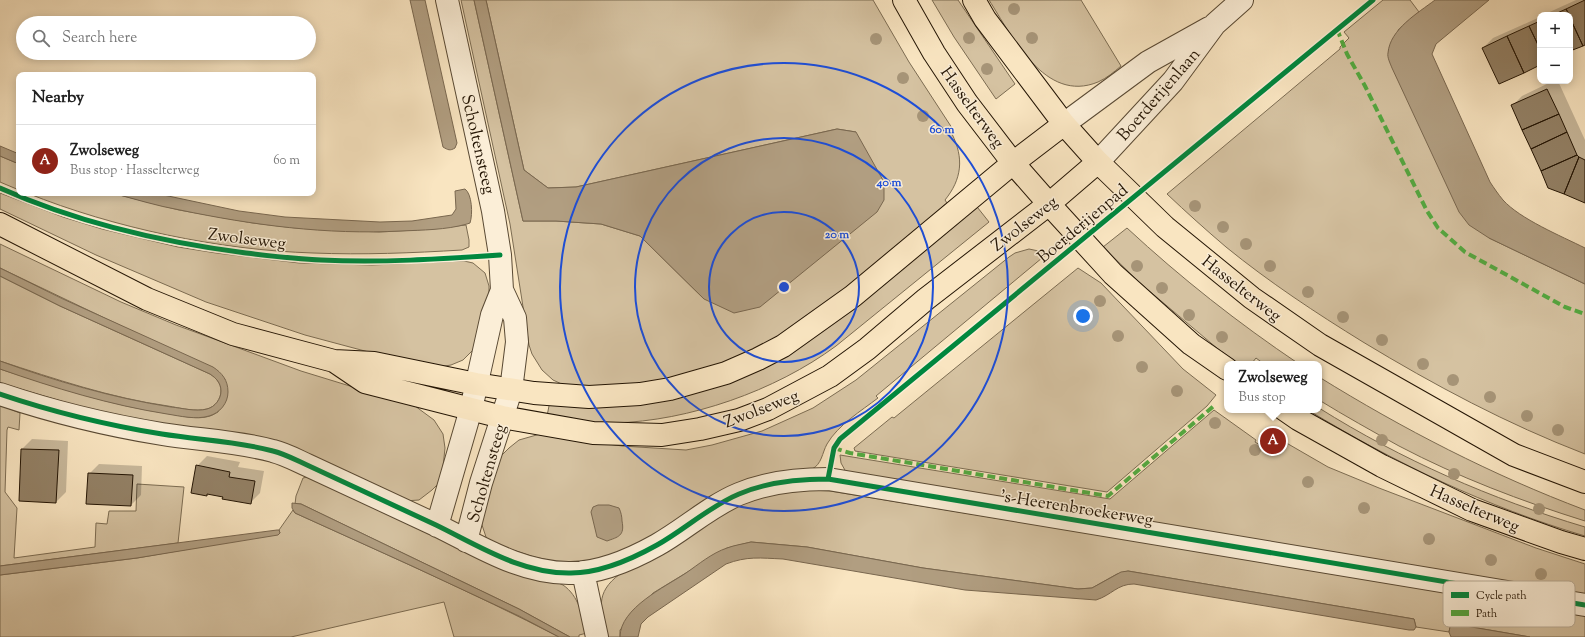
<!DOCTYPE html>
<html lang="en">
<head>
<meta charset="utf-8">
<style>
  :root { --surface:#fff; --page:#f2f2f2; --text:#222; --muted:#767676; --line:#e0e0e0; --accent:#8f2418 }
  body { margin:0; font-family:"Sorts Mill Goudy",serif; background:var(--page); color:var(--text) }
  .controls { position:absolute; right:12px; top:12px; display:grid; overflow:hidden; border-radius:8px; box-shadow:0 2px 10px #0003 }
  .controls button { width:36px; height:36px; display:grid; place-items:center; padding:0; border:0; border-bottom:1px solid var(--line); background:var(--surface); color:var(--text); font:20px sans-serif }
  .you { position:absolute; left:1083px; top:316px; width:14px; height:14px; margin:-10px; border:3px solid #fff; border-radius:50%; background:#1a73e8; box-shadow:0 0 0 6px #1a73e833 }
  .badge { display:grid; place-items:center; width:26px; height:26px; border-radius:50%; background:var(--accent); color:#fff; font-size:13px; font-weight:700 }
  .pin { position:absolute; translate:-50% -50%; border:2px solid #fff; box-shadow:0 1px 4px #0006 }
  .popup { position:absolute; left:1224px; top:361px; width:98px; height:52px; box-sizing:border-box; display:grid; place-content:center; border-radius:8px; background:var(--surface); filter:drop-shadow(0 1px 3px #0005); font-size:13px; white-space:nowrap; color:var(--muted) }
  .popup b { font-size:15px; color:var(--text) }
  .popup::after { content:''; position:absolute; left:50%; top:100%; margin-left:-8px; border:8px solid transparent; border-top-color:var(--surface) }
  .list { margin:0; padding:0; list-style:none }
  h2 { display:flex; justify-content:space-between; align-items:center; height:52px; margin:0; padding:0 16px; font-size:17px }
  h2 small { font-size:13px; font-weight:400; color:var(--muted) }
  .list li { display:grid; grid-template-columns:26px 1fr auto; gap:12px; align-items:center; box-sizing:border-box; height:72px; padding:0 16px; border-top:1px solid var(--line) }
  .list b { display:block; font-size:15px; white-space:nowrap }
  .list p { margin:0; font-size:13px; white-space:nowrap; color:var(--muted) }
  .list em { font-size:13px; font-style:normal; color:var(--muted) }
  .icon { flex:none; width:22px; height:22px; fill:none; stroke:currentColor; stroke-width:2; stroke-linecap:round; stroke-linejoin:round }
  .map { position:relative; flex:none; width:1585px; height:637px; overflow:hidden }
  .search { position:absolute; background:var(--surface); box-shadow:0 2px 10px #0003; left:16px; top:16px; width:300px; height:44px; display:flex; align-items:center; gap:10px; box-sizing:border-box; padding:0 14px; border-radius:22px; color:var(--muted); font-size:15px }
  .panel { position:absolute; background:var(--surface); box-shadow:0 2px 10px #0003; left:16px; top:72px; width:300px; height:124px; border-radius:8px }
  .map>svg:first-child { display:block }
</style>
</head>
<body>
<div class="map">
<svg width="1585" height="637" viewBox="0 0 1585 637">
  <rect width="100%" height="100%" fill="#f9e5c1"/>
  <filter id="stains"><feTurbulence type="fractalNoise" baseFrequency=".005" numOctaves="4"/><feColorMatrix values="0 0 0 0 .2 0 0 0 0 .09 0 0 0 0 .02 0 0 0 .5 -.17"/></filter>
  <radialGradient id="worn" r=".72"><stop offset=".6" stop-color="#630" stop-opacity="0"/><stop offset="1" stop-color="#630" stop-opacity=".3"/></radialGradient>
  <path fill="#d5c2a1" stroke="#7c6c52" d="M461,0H474L523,221H556L601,224L640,236L704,299L856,132L837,129L576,187L548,188L524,170L486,0H873L909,62L954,131L952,134C964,158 962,179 945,200L947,203L870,272L831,304L748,356L637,387L566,386L553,380L542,370L532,354L529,345L510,224Z
    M932,0H958L1015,84L996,99L954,37Z
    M989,0H1081L1121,66C1114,72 1107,78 1098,82C1045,104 1012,36 989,0Z
    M1383,0H1410L1419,12L1398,30L1489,238L1585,284V454C1507,424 1434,385 1363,342C1316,313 1269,282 1226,247C1206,230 1186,212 1167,194L1340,49V47L1349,38L1344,32Z
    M0,156L19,164V190L0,182Z
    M0,193L63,217L102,229L178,247L216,253L299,263L372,265L464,261L473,263L485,273L489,286V302L476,347L463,360L451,365L439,367L391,358L305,335L206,302L96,255L0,209Z
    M27,193H112L179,210L253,223L296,228L379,232L416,230L466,225L469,240V247L462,250C412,253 363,255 313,253C219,250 114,228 27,193Z
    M974,203L989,222L836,346C775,391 689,421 614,423C591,424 569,419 547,416L550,401L719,382Z
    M1127,228C1181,278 1238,323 1299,364H1264L1256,358L1252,363L1253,364H1239L1218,349L1141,284L1103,247Z
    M0,244L121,302L176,325L301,371L415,406L434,420L443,434L445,448L443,467L438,484L432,490L419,500L404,501L217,433L98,412L0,383V369C56,387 112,406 171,414C183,416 198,420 210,416C213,415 216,413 218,412L225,379L138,334L0,268Z
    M1029,249L1048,253L876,396L878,398C861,411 838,425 827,444C822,453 822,464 812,469L662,531L626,550L595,560L577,562H558L534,557L492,543L486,537L481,522L500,457L509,448L519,440L540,434L622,446L686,450L712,445L762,431L813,408L856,380L1009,257L1015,253Z
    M1078,268L1101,283L1183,369L1216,395L1207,406L1107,492L855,451L854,448L892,417L894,418Z
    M0,276L60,306L210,374C216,378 221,383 221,391C221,399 215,407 207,409C195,412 180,408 168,406C111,398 55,379 0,361Z
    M1319,377C1403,429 1492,475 1585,510V521C1521,501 1458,477 1399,446C1372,431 1345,416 1319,400Z
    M0,405L20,413L19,430L8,427L7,430L5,492L17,508L14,558L95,547L96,523L107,524L109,511H136L137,484L184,487L178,543L0,566Z
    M1319,408C1402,460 1491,499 1585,527V536C1487,507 1395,463 1308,410H1319Z
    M1214,410L1256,440L1255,442L1273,453L1283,441L1328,467L1379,488L1536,548L1585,564V595L846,472L841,463L840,455L1110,499Z
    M311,476L563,585C579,596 582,615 587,633L579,635V637H570L519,609L301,504H295L296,496L303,478Z
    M811,490L830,491L1585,614V637H1530L1454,624L1450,627L1449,632L1416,627L1414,619L1128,571L1117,574L1092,588L1078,589L923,568L807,547L751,542L727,548L653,593L620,630V637H606C601,610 594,593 620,574L732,508L752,499L774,494Z
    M293,510L295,513C383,553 472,592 559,637H454L444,602L291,637H0V575L137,558L280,533L279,530Z"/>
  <path fill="#b19e81" stroke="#79674f" d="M410,0H425L457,143L455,148C450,151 448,150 443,147Z
    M474,0H486L524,170L548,188L576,187L837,129L856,132L884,182V200L877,212L760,307L734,313L704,299L640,236L601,224L556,221H523Z
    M1435,0H1489L1436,44L1432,54L1490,182C1494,188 1498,194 1503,200C1520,219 1561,236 1585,248V284L1489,238L1469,225L1459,212L1392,68C1390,63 1387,57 1388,53C1390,29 1418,13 1435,0Z
    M0,146L19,154V164L0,156Z
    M465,189C472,194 473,214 470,223L467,224C446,230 422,230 401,231C327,235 252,225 180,210C157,206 135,199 112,193H154L239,211L285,217L380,222L412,221L452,215L456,209L455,191Z
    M0,268L63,299L213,367C222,373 228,380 228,392C228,403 220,413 209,416C196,420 180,416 167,414C110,405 54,388 0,369V361C55,381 113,398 171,407C182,408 196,412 207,409C215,407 221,399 221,391C221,383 216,378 210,374L60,306L0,276Z
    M292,503L301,504L519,609L570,637H559L519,616L412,566L295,513L292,508Z
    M598,505H609L619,508C621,512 622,517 622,521C625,536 618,537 607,541L597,537L591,512L593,507Z
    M277,530H279L280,533L278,535L137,558L0,575V566Z
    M751,542L807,547L923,568L1078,589L1092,588L1121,572L1128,571L1414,619L1416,627L1414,630H1409L1134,584C1117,584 1112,595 1096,600L965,590L783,559C760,558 747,556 726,564L648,617L641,624L638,637H620C620,608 665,587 686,573C699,564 712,553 727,548C735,545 743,544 751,542Z
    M1454,624L1530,637H1451L1449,632L1450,627Z"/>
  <path fill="#0003" d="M1576,0H1585V44L1570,51V15H1543Z
    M1540,17V64L1483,48L1493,38Z
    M1553,81H1558L1585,140V202L1512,106L1522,96Z
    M32,439L68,441L66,492L56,502L20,500L22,449Z
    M207,456L240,462L238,467L264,471L260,493L250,503L209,493L207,495L197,466Z
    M99,464L142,466L141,495L131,505L89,474Z"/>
  <path fill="#938166" stroke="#241504" d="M1585,0V45L1583,46L1570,18V15L1566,9Z
    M1566,9L1569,15H1553Z
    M1570,18L1583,46L1570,51Z
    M1540,21V49L1529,26Z
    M1529,26L1540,49V65L1524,73L1507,36Z
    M1507,36L1524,73L1499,84L1482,48Z
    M1547,89L1559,114L1522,130L1511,105Z
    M1559,114L1567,132L1531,149L1522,130Z
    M1567,132L1577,155L1541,171L1531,149Z
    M1577,155L1579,157L1564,194L1548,188L1541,171Z
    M1579,157L1585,160V203L1564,194Z
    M21,449L59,450L56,503L19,501Z
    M196,465L230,472L229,477L255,481L251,504L222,499L223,497L207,494V496L191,493Z
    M88,473L133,475L131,506L86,504Z"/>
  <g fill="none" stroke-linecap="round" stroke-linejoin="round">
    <defs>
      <path id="minor" d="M447,0L493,211L500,255L502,290L515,318L517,342L511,390L481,483L466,541
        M1064,124L1148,62L1209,28
        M1098,162L1173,81L1215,24L1242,0
        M0,394C53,412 107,425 162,434C199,440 237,441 273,451C285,454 296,460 307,465C350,485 393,505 436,525C479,546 522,574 571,573C600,573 632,559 657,545C684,530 710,506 739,494C767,482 798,479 828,479L1585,605
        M437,526L471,409L492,315L502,290
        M583,572L597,637"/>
      <path id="major" d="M904,0L934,53L967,103L1013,163L1049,204L1113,274L1191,344L1227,369
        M974,0L985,19L1064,124L1098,162L1165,227L1252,298L1320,345L1514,455L1585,482
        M0,224L147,299L233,334L334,361L374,363L476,384L534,393L589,397L640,394L670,389L726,373L758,359L783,346L853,296L1013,163L1064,124
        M334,361L365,382L502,417L593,433L662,435L700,429L739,420L768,409L830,376L867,349L926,299L1049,204L1098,162
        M1285,410L1298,419L1382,466L1472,510L1561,542L1585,549"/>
    </defs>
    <use href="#minor" stroke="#594933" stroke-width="24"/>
    <use href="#major" stroke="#241504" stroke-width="24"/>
    <use href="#minor" stroke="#fbeed7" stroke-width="22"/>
    <use href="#major" stroke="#f9e5c1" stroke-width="22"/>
    <path stroke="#53a940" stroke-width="4" stroke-dasharray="8 4" stroke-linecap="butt" d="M1337,29L1347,54L1365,86L1427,211L1438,228L1465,252L1565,307L1585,314
      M834,448L850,453L1108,496L1215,405"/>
    <defs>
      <path id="cycleway" d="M0,188C78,223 161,242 246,253C271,256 296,259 321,260C380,263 441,259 500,255
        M0,394C53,412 107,425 162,434C199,440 237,441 273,451C285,454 296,460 307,465C350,485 393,505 436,525C479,546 522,574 571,573C600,573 632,559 657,545C684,530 710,506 739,494C767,482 798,479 828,479L1585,605
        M828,479L834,448L840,439L1373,0"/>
    </defs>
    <use href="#cycleway" stroke="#fbeed7" stroke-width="8"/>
    <use href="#cycleway" stroke="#00873e" stroke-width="5"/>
  </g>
  <g fill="#a69477">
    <circle cx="1014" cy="9" r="6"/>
    <circle cx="969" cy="38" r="6"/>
    <circle cx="1032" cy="38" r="6"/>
    <circle cx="876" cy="39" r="6"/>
    <circle cx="987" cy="69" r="6"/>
    <circle cx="903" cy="78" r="6"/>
    <circle cx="923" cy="116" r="6"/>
    <circle cx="1195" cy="206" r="6"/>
    <circle cx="1223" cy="227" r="6"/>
    <circle cx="1246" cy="244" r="6"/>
    <circle cx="1137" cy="266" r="6"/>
    <circle cx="1270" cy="266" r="6"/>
    <circle cx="1162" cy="288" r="6"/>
    <circle cx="1308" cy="292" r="6"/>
    <circle cx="1100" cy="301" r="6"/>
    <circle cx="1189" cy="315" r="6"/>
    <circle cx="1343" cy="317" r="6"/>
    <circle cx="1118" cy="336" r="6"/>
    <circle cx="1222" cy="337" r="6"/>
    <circle cx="1382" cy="340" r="6"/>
    <circle cx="1423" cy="364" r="6"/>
    <circle cx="1142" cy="367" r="6"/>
    <circle cx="1453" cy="380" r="6"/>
    <circle cx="1177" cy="391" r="6"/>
    <circle cx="1490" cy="397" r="6"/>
    <circle cx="1527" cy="416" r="6"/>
    <circle cx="1215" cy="423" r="6"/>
    <circle cx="1558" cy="430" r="6"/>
    <circle cx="1382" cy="440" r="6"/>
    <circle cx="1255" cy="450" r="6"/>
    <circle cx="1454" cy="474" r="6"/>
    <circle cx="1308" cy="482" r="6"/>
    <circle cx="1364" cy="508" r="6"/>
    <circle cx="1539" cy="509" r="6"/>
    <circle cx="1429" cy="539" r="6"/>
    <circle cx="1491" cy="560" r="6"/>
    <circle cx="1541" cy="574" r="6"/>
  </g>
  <g fill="none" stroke="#1d4ed8" stroke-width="2">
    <circle cx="784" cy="287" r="75"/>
    <circle cx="784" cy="287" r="149"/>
    <circle cx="784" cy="287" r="224"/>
  </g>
  <g text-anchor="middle" stroke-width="3" stroke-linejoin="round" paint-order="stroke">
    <g font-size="17" fill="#241504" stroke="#fbeed7">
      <text transform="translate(1158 94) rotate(-49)" y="6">Boerderijenlaan</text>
      <text transform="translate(973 107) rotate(54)" y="6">Hasselterweg</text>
      <text transform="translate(479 144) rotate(77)" y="6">Scholtensteeg</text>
      <text transform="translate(1024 223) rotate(-38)" y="6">Zwolseweg</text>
      <text transform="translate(1082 223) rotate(-40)" y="6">Boerderijenpad</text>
      <text transform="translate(247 238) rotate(7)" y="6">Zwolseweg</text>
      <text transform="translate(1242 288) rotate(38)" y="6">Hasselterweg</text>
      <text transform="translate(761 408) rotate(-21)" y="6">Zwolseweg</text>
      <text transform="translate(486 473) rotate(-74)" y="6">Scholtensteeg</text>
      <text transform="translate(1077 507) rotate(9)" y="6">'s-Heerenbroekerweg</text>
      <text transform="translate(1475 508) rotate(23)" y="6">Hasselterweg</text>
    </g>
  </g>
  <rect x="1443" y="581" width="132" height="46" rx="6" fill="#fbeed7" stroke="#baad98" stroke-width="1"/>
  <rect x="1451" y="592" width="18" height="6" fill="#00873e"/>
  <rect x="1451" y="610" width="18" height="6" fill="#53a940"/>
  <g font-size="11" fill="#241504">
    <text x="1476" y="599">Cycle path</text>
    <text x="1476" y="617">Path</text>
  </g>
  <circle cx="784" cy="287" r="6" fill="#1d4ed8" stroke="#fbeed7" stroke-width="2"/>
  <g font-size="12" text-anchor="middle" font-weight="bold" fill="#1d4ed8" stroke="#fbeed7" stroke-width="3" stroke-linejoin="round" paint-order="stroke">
    <text x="942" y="133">60 m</text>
    <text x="889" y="186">40 m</text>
    <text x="837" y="238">20 m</text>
  </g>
  <rect width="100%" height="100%" filter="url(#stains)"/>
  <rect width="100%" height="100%" fill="url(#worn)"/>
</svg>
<div class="controls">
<button>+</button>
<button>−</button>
</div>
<div class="you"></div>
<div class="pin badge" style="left:1273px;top:441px">A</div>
<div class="popup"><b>Zwolseweg</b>Bus stop</div>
<div class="search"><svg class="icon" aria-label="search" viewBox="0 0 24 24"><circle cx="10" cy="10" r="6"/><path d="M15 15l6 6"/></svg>Search here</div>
<section class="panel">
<h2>Nearby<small></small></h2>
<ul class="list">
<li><span class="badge">A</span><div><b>Zwolseweg</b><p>Bus stop · Hasselterweg</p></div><em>60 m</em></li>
</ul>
</section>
</div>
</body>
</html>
